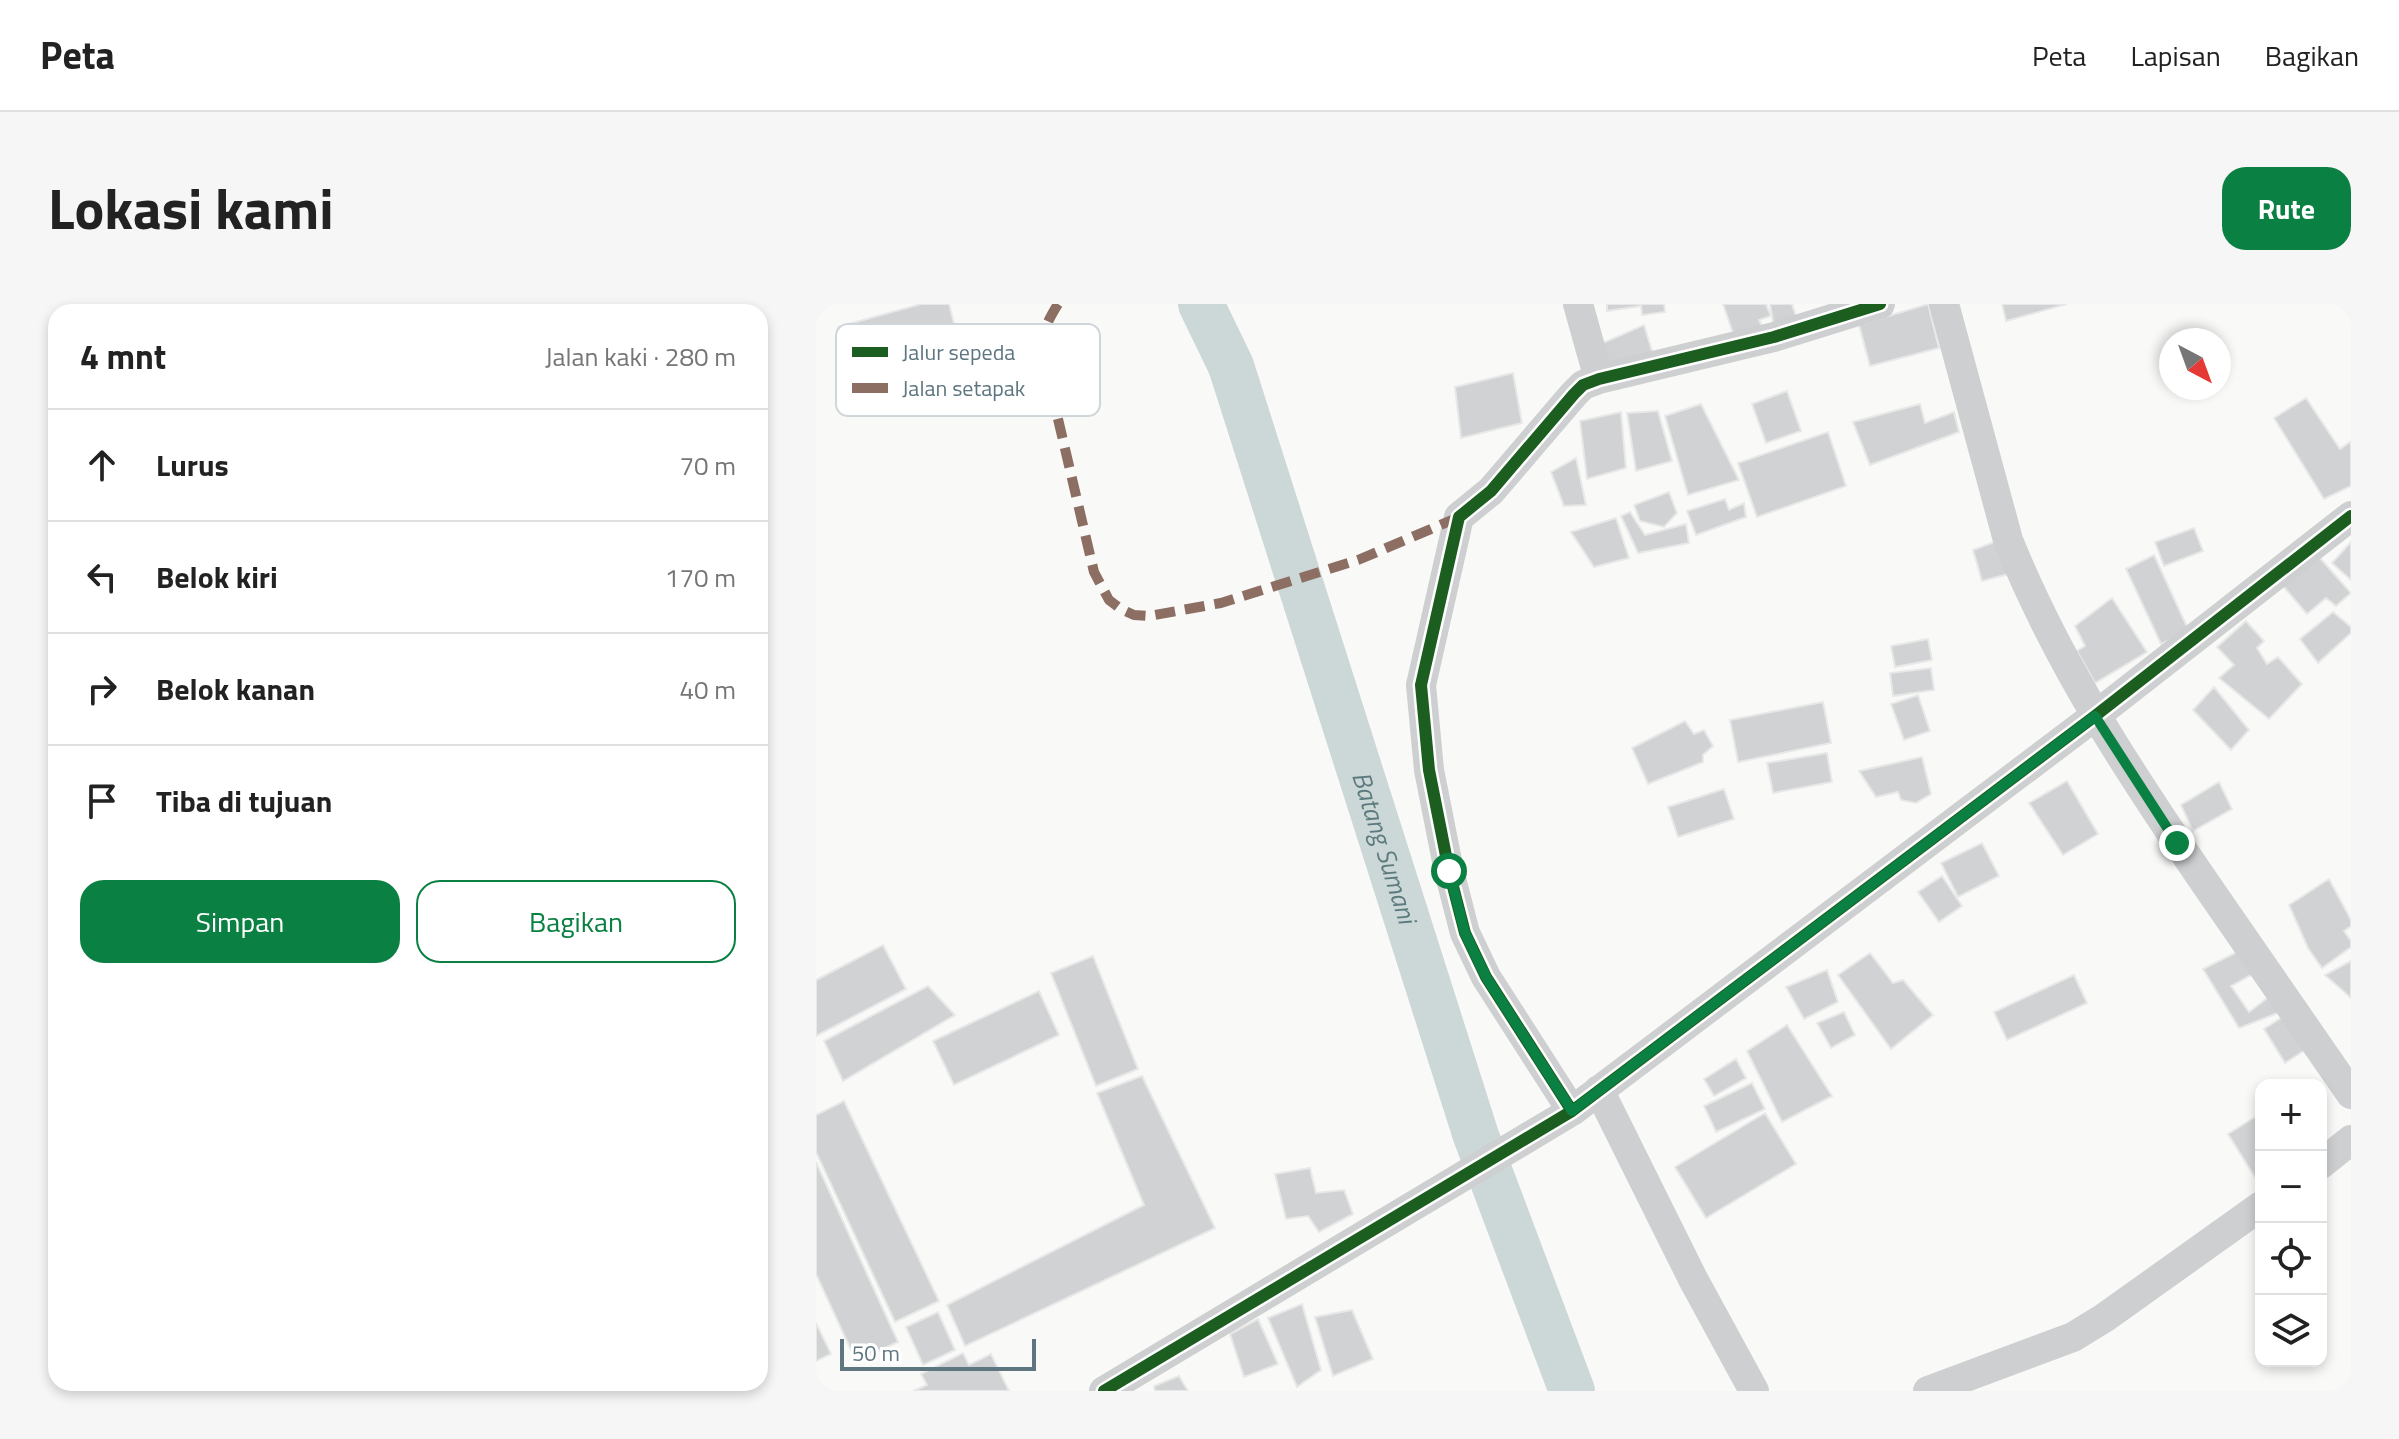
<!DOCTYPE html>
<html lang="id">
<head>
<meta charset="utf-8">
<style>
  :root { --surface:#fff; --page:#f6f6f6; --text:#222; --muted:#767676; --line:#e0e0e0; --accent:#0b8043 }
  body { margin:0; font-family:"Titillium Web",sans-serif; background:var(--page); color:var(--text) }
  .controls { position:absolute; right:24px; bottom:24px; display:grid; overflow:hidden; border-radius:16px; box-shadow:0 4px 12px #0003 }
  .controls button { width:72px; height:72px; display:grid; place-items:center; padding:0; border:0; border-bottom:2px solid var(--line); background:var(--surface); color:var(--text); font:40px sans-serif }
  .compass { position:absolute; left:1343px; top:24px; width:72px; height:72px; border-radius:50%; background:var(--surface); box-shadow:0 4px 12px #0003; rotate:139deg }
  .scale { position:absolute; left:24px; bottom:20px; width:196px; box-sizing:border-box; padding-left:8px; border:4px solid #5e7680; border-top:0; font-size:22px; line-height:28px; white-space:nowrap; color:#5e7680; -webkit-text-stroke:6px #fff; paint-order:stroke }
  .stop { position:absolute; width:24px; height:24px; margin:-18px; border:6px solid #0b8043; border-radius:50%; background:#fff }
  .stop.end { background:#0b8043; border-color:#fff; box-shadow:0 2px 8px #0008 }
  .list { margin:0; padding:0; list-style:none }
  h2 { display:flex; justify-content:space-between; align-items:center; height:104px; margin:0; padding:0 32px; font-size:34px }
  h2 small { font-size:26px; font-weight:400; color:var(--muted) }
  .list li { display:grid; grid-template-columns:52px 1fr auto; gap:24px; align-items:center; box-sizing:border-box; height:112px; padding:0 32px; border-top:2px solid var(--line) }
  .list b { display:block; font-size:30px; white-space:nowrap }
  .list em { font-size:26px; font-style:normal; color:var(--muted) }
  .actions { display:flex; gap:16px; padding:24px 32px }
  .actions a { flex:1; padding:18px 0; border:2px solid var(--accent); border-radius:24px; text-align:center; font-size:28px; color:var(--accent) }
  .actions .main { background:var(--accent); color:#fff }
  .icon { flex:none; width:44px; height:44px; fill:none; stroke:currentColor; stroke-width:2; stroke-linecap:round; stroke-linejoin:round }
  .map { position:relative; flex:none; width:1535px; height:1087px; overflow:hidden; border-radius:24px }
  header { display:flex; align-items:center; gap:48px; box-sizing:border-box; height:112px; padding:0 40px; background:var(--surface); border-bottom:2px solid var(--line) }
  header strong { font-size:38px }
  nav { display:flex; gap:44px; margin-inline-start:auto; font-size:28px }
  .intro { display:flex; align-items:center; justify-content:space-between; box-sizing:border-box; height:192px; padding:0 48px }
  h1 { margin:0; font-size:56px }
  .button { padding:20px 36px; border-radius:24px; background:var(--accent); color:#fff; font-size:28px; font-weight:700 }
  main { display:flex; gap:48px; padding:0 48px }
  aside { flex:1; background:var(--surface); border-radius:24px; box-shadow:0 4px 12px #0003 }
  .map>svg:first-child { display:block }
</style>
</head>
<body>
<header>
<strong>Peta</strong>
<nav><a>Peta</a><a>Lapisan</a><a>Bagikan</a></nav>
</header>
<div class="intro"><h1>Lokasi kami</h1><a class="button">Rute</a></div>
<main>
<aside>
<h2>4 mnt<small>Jalan kaki · 280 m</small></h2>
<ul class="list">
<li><svg class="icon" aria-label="ahead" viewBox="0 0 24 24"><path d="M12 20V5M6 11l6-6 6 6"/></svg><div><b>Lurus</b></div><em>70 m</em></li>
<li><svg class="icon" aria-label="left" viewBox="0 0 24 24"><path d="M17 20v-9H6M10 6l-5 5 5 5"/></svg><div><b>Belok kiri</b></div><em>170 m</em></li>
<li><svg class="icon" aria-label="right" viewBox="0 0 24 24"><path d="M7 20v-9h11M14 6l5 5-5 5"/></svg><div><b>Belok kanan</b></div><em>40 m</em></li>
<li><svg class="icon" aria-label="arrive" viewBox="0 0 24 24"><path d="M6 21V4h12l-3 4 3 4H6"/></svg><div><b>Tiba di tujuan</b></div></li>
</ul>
<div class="actions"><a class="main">Simpan</a><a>Bagikan</a></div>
</aside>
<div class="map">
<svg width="1535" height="1087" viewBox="0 0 1535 1087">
  <rect width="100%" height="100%" fill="#f9f9f8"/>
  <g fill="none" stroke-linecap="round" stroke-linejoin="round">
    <path stroke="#ccd8d8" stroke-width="46" id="s1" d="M385,0L415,62L660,832L756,1087"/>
  </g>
  <path fill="#d0d2d3" stroke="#e8e8e8" stroke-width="2" d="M105,0H133L141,31L33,61L22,23Z
    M791,0H848L849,8L826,11L825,2L791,7Z
    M907,0H950L955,12L943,16L948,27L918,32Z
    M954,0H976L982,19L958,24Z
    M1112,0L1123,44L1054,62L1043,21Z
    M1186,0H1251L1190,17Z
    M828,21L838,53L787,68L782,41Z
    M697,69L706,119L645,134L639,83Z
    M971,87L985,127L950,139L936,100Z
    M1490,94L1524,145L1534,138L1535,140V182L1508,195L1458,114Z
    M885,100L923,176L872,191L849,112Z
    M1104,100L1109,119L1138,108L1143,128L1054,161L1037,118Z
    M842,107L856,157L820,167L811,109Z
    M805,108L810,164L771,175L764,117Z
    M1012,128L1030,182L941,213L922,159Z
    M760,154L770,201L748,202L735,168Z
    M853,188L861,209L848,223L824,217L818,201Z
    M909,195L913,206L928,199L930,213L880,231L871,207Z
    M814,208L829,231L870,220L873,239L822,249L805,212Z
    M800,214L813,254L778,263L755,228Z
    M1378,224L1387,247L1348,262L1339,238Z
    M1186,235L1197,269L1166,277L1157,246Z
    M1535,238V276L1516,259Z
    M1338,251L1373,327L1345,340L1310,265Z
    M1503,253L1535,289L1520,302L1510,294L1491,310L1467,282Z
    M1296,294L1331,348L1279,379L1261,347L1269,342L1259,322Z
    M1517,308L1535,323V329L1502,359L1484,335Z
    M1430,317L1448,337L1441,344L1451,360L1462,353L1486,380L1453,415L1403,374L1418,361L1401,343Z
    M1112,335L1116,356L1079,363L1075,342Z
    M1115,364L1118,386L1077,392L1074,369Z
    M1398,383L1433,426L1415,446L1377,406Z
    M1102,391L1114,427L1088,436L1075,400Z
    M1007,398L1015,439L922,458L914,416Z
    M869,417L878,430L888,426L897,442L887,451V458L832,480L816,444Z
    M1011,449L1016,478L957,489L951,459Z
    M1106,453L1115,490L1100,499L1085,496L1082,488L1060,493L1043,467Z
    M1251,477L1282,530L1247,551L1213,499Z
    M1403,478L1416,505L1377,527L1365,501Z
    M908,485L918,515L862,533L852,503Z
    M1166,539L1183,572L1142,593L1125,559Z
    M1126,572L1146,602L1123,618L1102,588Z
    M1513,575L1535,616V622L1528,627L1535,637V643L1506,664L1492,644L1473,601Z
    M67,641L90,685L0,732V676Z
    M1423,647L1439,669L1415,682L1433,708L1454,692L1462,709L1423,724L1387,665Z
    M1054,649L1077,679L1087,676L1117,711L1075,745L1022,671Z
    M277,652L322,765L280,782L235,669Z
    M1535,657V694L1509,671Z
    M1011,666L1022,698L988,715L970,683Z
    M1258,671L1271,699L1191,736L1178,708Z
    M112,682L139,711L27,777L8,737Z
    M223,687L243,731L138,781L117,737Z
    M1028,708L1039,731L1015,744L1001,719Z
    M1471,710L1492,744L1469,759L1448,725Z
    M971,721L1016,792L966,818L931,747Z
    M920,755L930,774L898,792L888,775Z
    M326,772L399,924L149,1042L131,1001L328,901L281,789Z
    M936,779L949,805L900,828L888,802Z
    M28,797L123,997L79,1018L0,848V811Z
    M949,809L980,860L890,914L859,863Z
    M1444,810L1445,876L1442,878L1412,830Z
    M0,858L82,1038L40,1057L0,970Z
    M494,864L500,889L528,886L537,910L503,928L492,912L470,915L459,870Z
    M486,1000L505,1066L481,1083L452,1014Z
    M536,1006L557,1055L517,1072L499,1013Z
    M122,1008L139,1046L107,1061L90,1023Z
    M442,1015L462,1060L428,1073L414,1030Z
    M0,1019L15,1050L0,1057Z
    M147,1049L153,1061L175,1050L193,1087H97L111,1081L105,1070Z
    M363,1072L372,1087H339L338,1082Z"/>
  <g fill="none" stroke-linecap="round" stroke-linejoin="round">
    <path stroke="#cdcfd0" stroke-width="30" d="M762,0L783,75
      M1128,0L1192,236C1243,363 1319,477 1396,589C1442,656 1489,723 1535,790
      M783,786L877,975L938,1087
      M756,807L670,673L649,629L633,567L613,466L605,381L643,213L675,187L758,90L767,81L783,75L958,33L1064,0
      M1505,860L1535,836
      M288,1087L756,807L1279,412L1535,212
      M1112,1087L1257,1033L1288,1014L1445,902"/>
    <path stroke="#8d6e63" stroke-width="10" stroke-dasharray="20 10" stroke-linecap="butt" d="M242,0C232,16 226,28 226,47L278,268L293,296L305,305L318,311L333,312L405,299L542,256L643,213"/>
    <defs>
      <path id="cycleway" d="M756,807L670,673L649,629L633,567L613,466L605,381L643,213L675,187L758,90L767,81L783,75L958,33L1064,0
        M288,1087L756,807L1279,412L1535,212"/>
    </defs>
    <use href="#cycleway" stroke="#fff" stroke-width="17"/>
    <use href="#cycleway" stroke="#1b5e20" stroke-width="12"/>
  </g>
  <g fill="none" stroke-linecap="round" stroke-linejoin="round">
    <path stroke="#0b8043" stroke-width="10" d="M633,567L649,629L670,673L756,807L1279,412L1361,539"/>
  </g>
  <g text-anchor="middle" stroke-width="8" stroke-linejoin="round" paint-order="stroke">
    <g font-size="26" font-style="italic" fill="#5d7b7e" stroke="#fff">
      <text dy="9" stroke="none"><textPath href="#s1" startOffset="574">Batang Sumani</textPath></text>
    </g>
  </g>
  <rect x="20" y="20" width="264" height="92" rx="12" fill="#fff" stroke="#cfd6d9" stroke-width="2"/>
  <rect x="36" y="43" width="36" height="10" fill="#1b5e20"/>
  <rect x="36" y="79" width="36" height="10" fill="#8d6e63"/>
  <g font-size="22" fill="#5e7680">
    <text x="86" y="56">Jalur sepeda</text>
    <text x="86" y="92">Jalan setapak</text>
  </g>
</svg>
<div class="controls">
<button>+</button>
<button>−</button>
<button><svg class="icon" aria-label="locate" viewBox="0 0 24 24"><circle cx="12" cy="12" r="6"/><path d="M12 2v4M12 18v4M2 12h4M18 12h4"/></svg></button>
<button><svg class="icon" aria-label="layers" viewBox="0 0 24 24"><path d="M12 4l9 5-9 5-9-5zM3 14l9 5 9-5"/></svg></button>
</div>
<svg class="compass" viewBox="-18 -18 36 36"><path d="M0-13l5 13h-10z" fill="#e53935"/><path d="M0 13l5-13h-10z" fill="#767676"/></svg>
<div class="scale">50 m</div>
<div class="stop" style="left:633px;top:567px"></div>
<div class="stop end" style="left:1361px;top:539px"></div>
</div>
</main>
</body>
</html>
